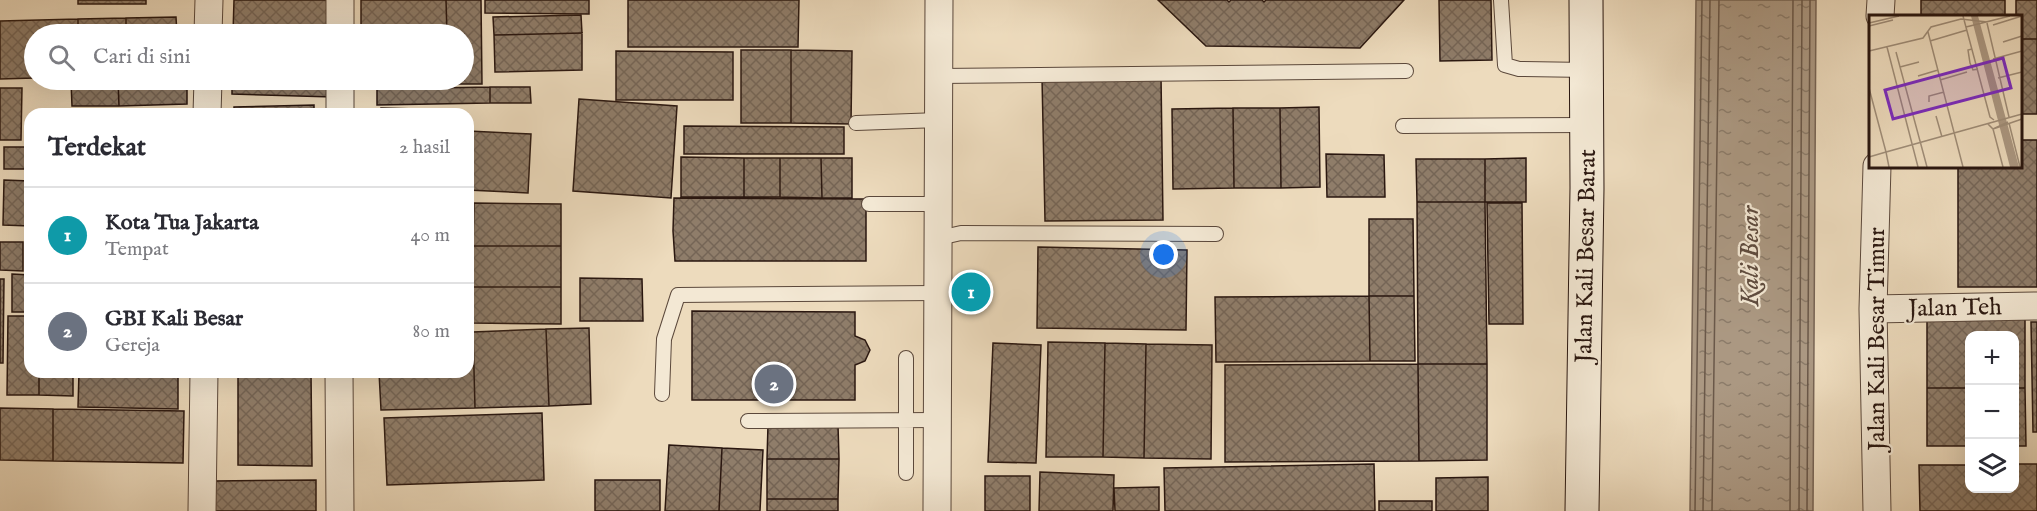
<!DOCTYPE html>
<html lang="id">
<head>
<meta charset="utf-8">
<style>
  :root { --surface:#fff; --page:#f2f2f3; --text:#2b2b33; --muted:#7c7c81; --line:#e1e1e2; --accent:#111827 }
  body { margin:0; font-family:"IM FELL English",serif; background:var(--page); color:var(--text) }
  .controls { position:absolute; right:18px; bottom:18px; display:grid; overflow:hidden; border-radius:12px; box-shadow:0 6px 24px #0002 }
  .controls button { width:54px; height:54px; display:grid; place-items:center; padding:0; border:0; border-bottom:2px solid var(--line); background:var(--surface); color:var(--text); font:30px sans-serif }
  .you { position:absolute; left:1164px; top:255px; width:21px; height:21px; margin:-15px; border:4px solid #fff; border-radius:50%; background:#1a73e8; box-shadow:0 0 0 9px #1a73e833 }
  .badge { display:grid; place-items:center; width:39px; height:39px; border-radius:50%; background:var(--accent); color:#fff; font-size:20px; font-weight:700 }
  .pin { position:absolute; translate:-50% -50%; border:3px solid #fff; box-shadow:0 2px 6px #0006 }
  .list { margin:0; padding:0; list-style:none }
  h2 { display:flex; justify-content:space-between; align-items:center; height:78px; margin:0; padding:0 24px; font-size:26px }
  h2 small { font-size:20px; font-weight:400; color:var(--muted) }
  .list li { display:grid; grid-template-columns:39px 1fr auto; gap:18px; align-items:center; box-sizing:border-box; height:96px; padding:0 24px; border-top:2px solid var(--line) }
  .list b { display:block; font-size:22px; white-space:nowrap }
  .list p { margin:0; font-size:20px; white-space:nowrap; color:var(--muted) }
  .list em { font-size:20px; font-style:normal; color:var(--muted) }
  .icon { flex:none; width:33px; height:33px; fill:none; stroke:currentColor; stroke-width:2; stroke-linecap:round; stroke-linejoin:round }
  .map { position:relative; flex:none; width:2037px; height:511px; overflow:hidden }
  .search { position:absolute; background:var(--surface); box-shadow:0 6px 24px #0002; left:24px; top:24px; width:450px; height:66px; display:flex; align-items:center; gap:15px; box-sizing:border-box; padding:0 21px; border-radius:33px; color:var(--muted); font-size:22px }
  .panel { position:absolute; background:var(--surface); box-shadow:0 6px 24px #0002; left:24px; top:108px; width:450px; height:270px; border-radius:18px }
  .map>svg:first-child { display:block }
</style>
</head>
<body>
<div class="map">
<svg width="2037" height="511" viewBox="0 0 2037 511">
  <defs>
    <pattern id="water-ripples" width="26" height="14" patternUnits="userSpaceOnUse" patternTransform="scale(1.5)"><rect width="26" height="14" fill="#ab9882"/><path d="M2 4q2-2 4 0t4 0M15 11q2-2 4 0t4 0" fill="none" stroke="#8b7b69"/></pattern>
    <pattern id="building-cross-hatch" width="8" height="8" patternUnits="userSpaceOnUse" patternTransform="scale(1.5)"><rect width="8" height="8" fill="#8f7d6a"/><path d="M0 0l8 8M0 8l8-8" fill="none" stroke="#756556"/></pattern>
  </defs>
  <rect width="100%" height="100%" fill="#eddbbd"/>
  <filter id="stains"><feTurbulence type="fractalNoise" baseFrequency=".00333" numOctaves="4"/><feColorMatrix values="0 0 0 0 .2 0 0 0 0 .09 0 0 0 0 .02 0 0 0 .5 -.17"/></filter>
  <radialGradient id="worn" r=".72"><stop offset=".6" stop-color="#630" stop-opacity="0"/><stop offset="1" stop-color="#630" stop-opacity=".3"/></radialGradient>
  <path fill="url(#water-ripples)" stroke="#776454" stroke-width="1.5" d="M1696,0H1816L1813,511H1690Z"/>
  <g fill="none" stroke-linecap="round" stroke-linejoin="round">
    <path stroke="#6a5849" stroke-width="1.5" d="M1695,511L1702,0
      M1703,511L1710,0
      M1712,511L1719,0
      M1790,511L1793,0
      M1799,511L1802,0
      M1807,511L1810,0"/>
  </g>
  <path fill="url(#building-cross-hatch)" stroke="#2a1710" stroke-width="1.5" d="M78,0H146V4H78Z
    M234,0H335V34H233Z
    M361,0H446L447,34H361Z
    M446,0H481L482,84H448V80H464V34H447Z
    M485,0H589V14L485,13Z
    M628,0H799L798,47H628Z
    M1158,0H1227L1229,2L1231,0H1262L1264,2L1266,0H1404L1360,48L1206,46Z
    M1439,0H1491L1492,60L1440,61Z
    M1921,0H2005V16H1921Z
    M2016,0H2037V39H2020V16H2016Z
    M581,15L582,33L494,35L493,17Z
    M176,17L177,34H126V18Z
    M126,18V34H78V19Z
    M78,19V34H34V78L0,79V21Z
    M582,33V70L495,72L494,35Z
    M2020,39H2037V114H2020Z
    M741,50H791V123H741Z
    M791,50L852,51L851,124L791,123Z
    M616,51L733,52V100H616Z
    M1161,76L1163,220L1045,221L1042,78Z
    M118,80L119,106H72L71,81Z
    M118,80H187V104L119,106Z
    M232,80H334L333,97L232,94Z
    M362,80H448V84L362,86Z
    M490,87H530L531,103H490Z
    M490,87V103L377,105V89Z
    M0,88H22L21,140H0Z
    M579,99L677,106L671,198L573,191Z
    M314,105V114H234V107Z
    M1319,107L1320,187L1281,188L1280,108Z
    M381,108L417,109V114H381Z
    M1233,108H1280L1281,188H1234Z
    M1233,108L1234,188L1173,189L1172,109Z
    M684,126L844,127V154H684Z
    M468,131L531,134L528,193L468,190Z
    M2020,140H2037V287H1958V166H2020Z
    M4,147H30V169H4Z
    M1326,154L1384,155L1385,197H1327Z
    M681,157L744,158V197H681Z
    M744,158H780V197H744Z
    M780,158H821L822,198L780,197Z
    M821,158H852V198H822Z
    M1526,158V202H1485V159Z
    M1416,159H1485V202H1417Z
    M4,180L30,181V226L3,225Z
    M674,198L866,199V261H675L673,231Z
    M1417,202H1485L1487,364H1418Z
    M474,203L561,204V246H473Z
    M1487,203H1522L1523,324H1489Z
    M1369,219H1413L1414,296H1369Z
    M0,242H23V271L0,270Z
    M473,246H561V287H473Z
    M1038,247L1187,250L1186,330L1037,328Z
    M12,274L30,275V312H12Z
    M580,278L642,279L643,321H580Z
    M0,279H4L3,363H0Z
    M473,287H561V324L472,323Z
    M1369,296H1414L1415,361H1370Z
    M1369,296L1370,361L1216,362L1215,297Z
    M692,311L855,312V336L865,340L870,350L865,361L855,365V400H692Z
    M8,316H30V372H39V395H7Z
    M1927,317H2025V388H2014V336H1970V388H1927Z
    M2031,322H2037V432H2033Z
    M589,328L591,404L549,406L546,329Z
    M546,329L549,406L475,408L473,332Z
    M468,332H473L475,408L381,410L379,372H468Z
    M1048,342L1105,343L1103,457H1046Z
    M993,343L1041,345L1036,463L988,462Z
    M1105,343L1146,344L1144,458L1103,457Z
    M1146,344L1212,345L1211,459L1144,458Z
    M1418,364L1419,461L1225,462V365Z
    M1418,364H1487V460L1419,461Z
    M39,372H73V396L39,395Z
    M79,372H178V409L78,407Z
    M238,372H311L312,466L238,465Z
    M1927,388H1970V446H1927Z
    M2014,388H2025L2026,446H2014Z
    M0,408L53,409V461L0,460Z
    M53,409L184,411L183,463L53,461Z
    M542,413L544,480L387,485L384,418Z
    M768,425H838L839,459H767Z
    M669,445L722,448L719,511H665Z
    M722,448L763,450L760,511H719Z
    M767,459H839L838,499H767Z
    M1374,464L1375,511H1165L1164,468Z
    M2014,464H2037V511H1920L1919,465H1970V488H2014Z
    M1040,472L1114,475L1113,511H1039Z
    M985,476H1030V511H985Z
    M1488,477V511H1436V478Z
    M316,480V511H215V481Z
    M595,480H660V511H595Z
    M1159,487V511H1115L1114,488Z
    M767,499H838V511H767Z
    M1379,501H1432V511H1379Z"/>
  <g fill="none" stroke-linecap="round" stroke-linejoin="round">
    <defs>
      <path id="lane" d="M1501,0L1505,65L1519,69L1587,70
        M939,76L1406,71
        M856,123L939,120
        M1403,126L1587,125
        M869,204H939
        M939,238L961,233L1216,234
        M906,358V473
        M662,394L664,339L678,295L938,293
        M748,421L937,420"/>
      <path id="street" d="M1880,16L1881,0
        M208,34L209,0
        M340,34V0
        M207,114L208,80
        M340,114V80
        M1873,309L2037,306
        M339,372L340,511
        M202,511L204,372
        M937,511L939,0
        M1877,511L1873,309L1877,166"/>
      <path id="secondary" d="M1582,511L1587,188L1586,0"/>
    </defs>
    <use href="#lane" stroke="#5b483b" stroke-width="16"/>
    <use href="#street" stroke="#5b483b" stroke-width="29"/>
    <use href="#secondary" stroke="#2a1710" stroke-width="35"/>
    <use href="#lane" stroke="#f3e8d4" stroke-width="14"/>
    <use href="#street" stroke="#f3e8d4" stroke-width="27"/>
    <use href="#secondary" stroke="#f3e8d4" stroke-width="33"/>
  </g>
  <g text-anchor="middle" stroke-width="4.5" stroke-linejoin="round" paint-order="stroke">
    <g font-size="24" fill="#2a1710" stroke="#f3e8d4">
      <text transform="translate(1585 256) rotate(-89)" y="8">Jalan Kali Besar Barat</text>
      <text transform="translate(1955 307) rotate(-1)" y="8">Jalan Teh</text>
      <text transform="translate(1876 339) rotate(-90)" y="8">Jalan Kali Besar Timur</text>
    </g>
    <g font-size="26" font-style="italic" fill="#5e4b3e" stroke="#f3e8d4">
      <text transform="translate(1749 256) rotate(-90)" y="9">Kali Besar</text>
    </g>
  </g>
  <g transform="translate(1869 15)">
    <rect width="153" height="153" fill="#eddbbd"/>
    <path d="M102,1H109L150,152H141Z" fill="#ab9882"/>
    <path fill="none" stroke="#9f8d78" stroke-width="1.5" d="M94,1L121,102L125,105M0,8L30,1M118,8L140,102M124,10L153,1M0,11L24,5M97,12L141,1M59,17L94,152M61,26L98,15M134,27L153,21M18,32L49,152M103,34L99,35L101,48L104,55L109,54M0,36L54,23L62,12L92,4L118,7M27,37L58,152M124,44L153,36M31,52L50,47M49,61L69,55M129,63L153,57M71,65L98,57M0,73L17,137L153,99M60,87V81L75,77M67,101L73,122M140,108L151,152M119,109L124,114L139,107M0,142L17,137L20,152M134,152L124,114L153,104"/>
    <path fill="#7b2cbf" fill-opacity="0.15" stroke="#7b2cbf" stroke-width="3" d="M134,43L142,73L24,104L16,75Z"/>
    <rect width="153" height="153" fill="none" stroke="#2a1710" stroke-width="3"/>
  </g>
  <rect width="100%" height="100%" filter="url(#stains)"/>
  <rect width="100%" height="100%" fill="url(#worn)"/>
</svg>
<div class="controls">
<button>+</button>
<button>−</button>
<button><svg class="icon" aria-label="layers" viewBox="0 0 24 24"><path d="M12 4l9 5-9 5-9-5zM3 14l9 5 9-5"/></svg></button>
</div>
<div class="you"></div>
<div class="pin badge" style="left:971px;top:292px;background:#0f9aa8">1</div>
<div class="pin badge" style="left:774px;top:384px;background:#6b7280">2</div>
<div class="search"><svg class="icon" aria-label="search" viewBox="0 0 24 24"><circle cx="10" cy="10" r="6"/><path d="M15 15l6 6"/></svg>Cari di sini</div>
<section class="panel">
<h2>Terdekat<small>2 hasil</small></h2>
<ul class="list">
<li><span class="badge" style="background:#0f9aa8">1</span><div><b>Kota Tua Jakarta</b><p>Tempat</p></div><em>40 m</em></li>
<li><span class="badge" style="background:#6b7280">2</span><div><b>GBI Kali Besar</b><p>Gereja</p></div><em>80 m</em></li>
</ul>
</section>
</div>
</body>
</html>
